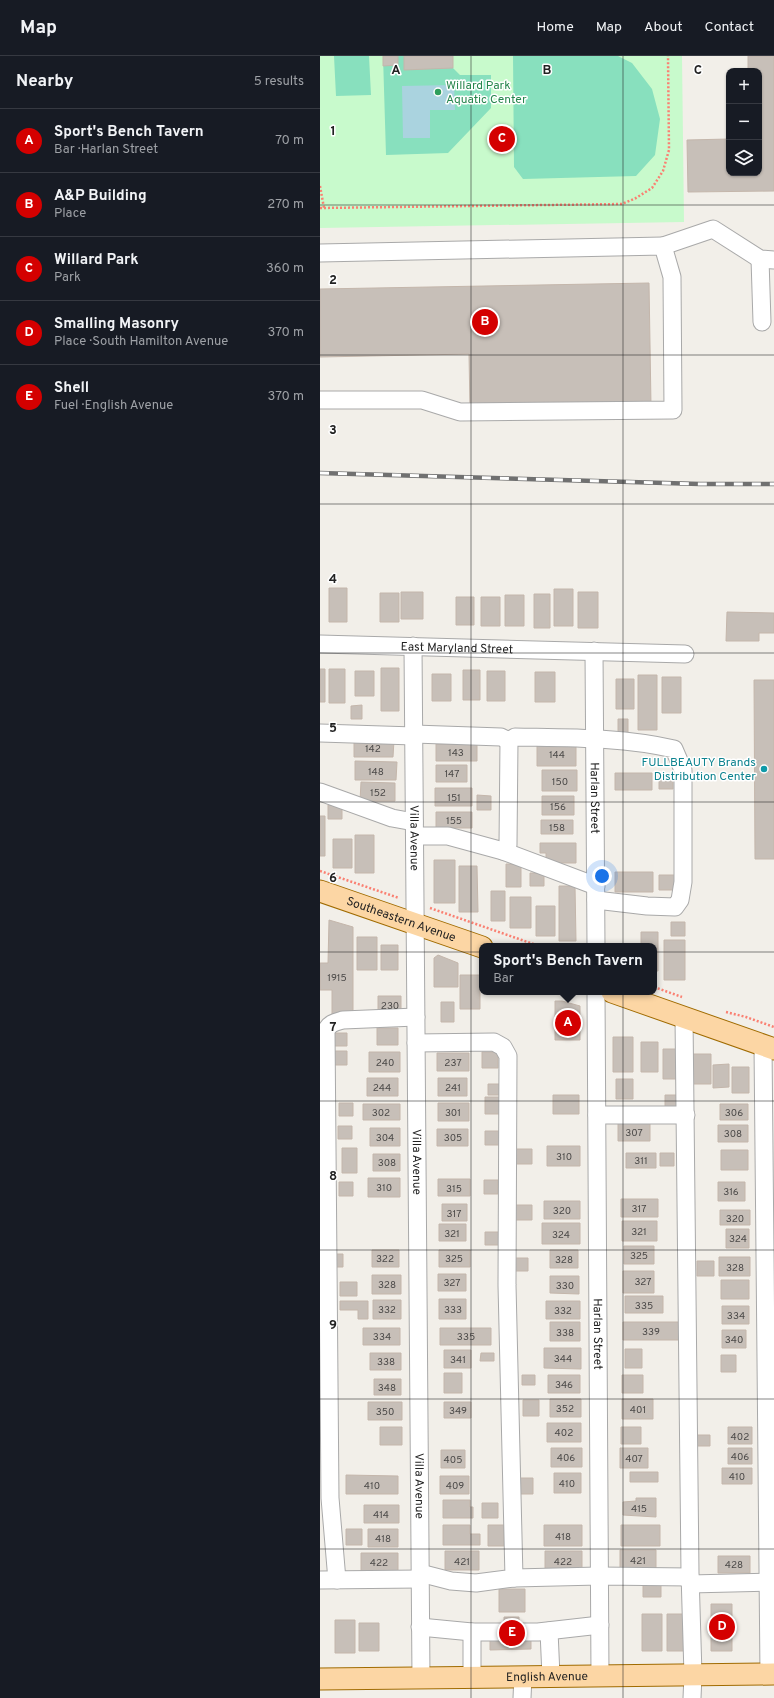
<!DOCTYPE html>
<html lang="en">
<head>
<meta charset="utf-8">
<style>
  :root { --surface:#171b24; --page:#20242c; --text:#f1f3f6; --muted:#9ea1a6; --line:#363941; --accent:#d40000 }
  body { margin:0; font-family:Overpass,sans-serif; background:var(--page); color:var(--text) }
  .controls { position:absolute; right:12px; top:12px; display:grid; overflow:hidden; border-radius:8px; box-shadow:0 1px 3px #0004 }
  .controls button { width:36px; height:36px; display:grid; place-items:center; padding:0; border:0; border-bottom:1px solid var(--line); background:var(--surface); color:var(--text); font:20px sans-serif }
  .you { position:absolute; left:282px; top:820px; width:14px; height:14px; margin:-10px; border:3px solid #fff; border-radius:50%; background:#1a73e8; box-shadow:0 0 0 6px #1a73e833 }
  .badge { display:grid; place-items:center; width:26px; height:26px; border-radius:50%; background:var(--accent); color:#fff; font-size:13px; font-weight:700 }
  .pin { position:absolute; translate:-50% -50%; border:2px solid #fff; box-shadow:0 1px 4px #0006 }
  .popup { position:absolute; left:159px; top:887px; width:178px; height:52px; box-sizing:border-box; display:grid; place-content:center; border-radius:8px; background:var(--surface); filter:drop-shadow(0 1px 3px #0005); font-size:13px; white-space:nowrap; color:var(--muted) }
  .popup b { font-size:15px; color:var(--text) }
  .popup::after { content:''; position:absolute; left:50%; top:100%; margin-left:-8px; border:8px solid transparent; border-top-color:var(--surface) }
  .list { margin:0; padding:0; list-style:none }
  h2 { display:flex; justify-content:space-between; align-items:center; height:52px; margin:0; padding:0 16px; font-size:17px }
  h2 small { font-size:13px; font-weight:400; color:var(--muted) }
  .list li { display:grid; grid-template-columns:26px 1fr auto; gap:12px; align-items:center; box-sizing:border-box; height:64px; padding:0 16px; border-top:1px solid var(--line) }
  .list b { display:block; font-size:15px; white-space:nowrap }
  .list p { margin:0; font-size:13px; white-space:nowrap; color:var(--muted) }
  .list em { font-size:13px; font-style:normal; color:var(--muted) }
  .icon { flex:none; width:22px; height:22px; fill:none; stroke:currentColor; stroke-width:2; stroke-linecap:round; stroke-linejoin:round }
  .map { position:relative; flex:none; width:454px; height:1642px; overflow:hidden }
  header { display:flex; align-items:center; gap:24px; box-sizing:border-box; height:56px; padding:0 20px; background:var(--surface); border-bottom:1px solid var(--line) }
  header strong { font-size:19px }
  nav { display:flex; gap:22px; margin-inline-start:auto; font-size:14px }
  main { display:flex }
  aside { flex:1; background:var(--surface) }
  .map>svg:first-child { display:block }
</style>
</head>
<body>
<header>
<strong>Map</strong>
<nav><a>Home</a><a>Map</a><a>About</a><a>Contact</a></nav>
</header>
<main>
<aside>
<h2>Nearby<small>5 results</small></h2>
<ul class="list">
<li><span class="badge">A</span><div><b>Sport's Bench Tavern</b><p>Bar · Harlan Street</p></div><em>70 m</em></li>
<li><span class="badge">B</span><div><b>A&amp;P Building</b><p>Place</p></div><em>270 m</em></li>
<li><span class="badge">C</span><div><b>Willard Park</b><p>Park</p></div><em>360 m</em></li>
<li><span class="badge">D</span><div><b>Smalling Masonry</b><p>Place · South Hamilton Avenue</p></div><em>370 m</em></li>
<li><span class="badge">E</span><div><b>Shell</b><p>Fuel · English Avenue</p></div><em>370 m</em></li>
</ul>
</aside>
<div class="map">
<svg width="454" height="1642" viewBox="0 0 454 1642">
  <rect width="100%" height="100%" fill="#f2efe9"/>
  <path fill="#c8facc" d="M0,0H362L364,166L0,172Z"/>
  <path fill="#88e0be" d="M14,0H49L51,39L16,40Z
    M63,0H133V12L140,19H171V52L128,97L66,99Z
    M193,0H298L312,7L332,33L340,63L335,99L316,120L203,123L194,111Z"/>
  <path fill="#aad3df" d="M134,29L135,54H110V82H83L82,30Z"/>
  <path fill="#c7bfb8" stroke="#c4b6ab" d="M63,0H78V9L63,10Z
    M84,0H133V12L84,14Z
    M428,0H454V135L368,136L367,84L409,83V117H439V15H428Z
    M329,227L331,350L150,353L149,298L0,301V233Z
    M9,532H27V566H9Z
    M234,533H253V570H234Z
    M81,536H103V563H81Z
    M258,536H278V572H258Z
    M60,537H79V566H60Z
    M214,538H230V572H214Z
    M185,539H204V570H185Z
    M136,541H154V569H136Z
    M161,541H180V570H161Z
    M407,556L454,557V577H439V585H406Z
    M61,612H79V655H61Z
    M0,613H5V646H0Z
    M9,613H25V647H9Z
    M143,614H160V644H143Z
    M35,615H54V640H35Z
    M167,615H185V645H167Z
    M215,616H235V646H215Z
    M112,618H131V645H112Z
    M318,619H337V674H318Z
    M342,621H361V657H342Z
    M296,623H314V653H296Z
    M434,624H454V803H435Z
    M42,649V663H31V650Z
    M298,663H308V678H298Z
    M34,684H74L73,701H34Z
    M217,687H256V710H217Z
    M116,688H157V705H116Z
    M35,705L77,706L76,724H35Z
    M116,709H147V726H116Z
    M222,714H257V735H222Z
    M295,717H332V734H295Z
    M339,720H353V733H339Z
    M41,726L75,727V745H40Z
    M115,732H152V750H115Z
    M157,739L171,740V754H157Z
    M222,740H254V759H222Z
    M8,749H22V763H8Z
    M116,756H152V772H116Z
    M0,760H5V800H0Z
    M221,764H253V778H221Z
    M35,779H54V817H35Z
    M13,783H32V812H13Z
    M220,787H256V807H226V797H220Z
    M114,804H135V847H114Z
    M186,808H201V831H186Z
    M139,810H157L158,856H139Z
    M295,816H333V836H295Z
    M210,817H224V830H210Z
    M339,819H355V834H339Z
    M239,830H255L256,885H239Z
    M171,835H185V865H171Z
    M190,841H211V872H190Z
    M216,850H235V880H216Z
    M9,864L33,871V958H12V934H0V907H8Z
    M351,866H365V880H351Z
    M321,876H338V915H334V890H321Z
    M37,881H57V914H37Z
    M344,884H365V924H344Z
    M61,889H78V914H61Z
    M118,899L138,907V931H114V902Z
    M140,919H160V953H140Z
    M58,940H81V958H58Z
    M235,945H242L260,950V984H235Z
    M121,946H134V966H121Z
    M57,972H78V989H57Z
    M13,977H27V990H13Z
    M293,981H313V1016H293Z
    M321,986H338V1016H321Z
    M343,993H360V1023H343Z
    M13,995H27V1009H13Z
    M49,996H80V1016H49Z
    M162,996H178V1012H162Z
    M117,997H149V1015H117Z
    M373,998H391V1028H373Z
    M409,1008V1031L393,1032V1009Z
    M412,1011H429V1037H412Z
    M47,1022H78V1040H47Z
    M118,1022H147V1040H118Z
    M296,1023H313V1043H296Z
    M168,1028H180V1039H168Z
    M233,1039H259V1058H233Z
    M345,1039H359V1052H345Z
    M165,1041H182V1058H165Z
    M19,1047H33V1060H19Z
    M118,1047H149V1065H118Z
    M43,1048H80V1064H43Z
    M400,1048H428V1064H400Z
    M298,1067H330V1085H298Z
    M398,1069H428V1086H398Z
    M18,1070H32V1083H18Z
    M50,1072H80V1090H50Z
    M117,1073H148V1090H117Z
    M165,1075H180V1089H165Z
    M227,1090H260V1110H227Z
    M22,1092H37V1117H22Z
    M195,1093H212V1108H195Z
    M401,1094H428V1114H401Z
    M306,1097H336V1112H306Z
    M340,1097H354V1110H340Z
    M53,1098H80V1115H53Z
    M48,1122H80V1141H48Z
    M118,1123H150V1140H118Z
    M164,1124H178V1138H164Z
    M19,1126H33V1140H19Z
    M398,1126H425V1145H398Z
    M301,1143H338V1161H301Z
    M224,1145H260V1163H224Z
    M122,1148H147V1165H122Z
    M194,1149H212V1164H194Z
    M400,1154H430V1169H400Z
    M302,1165H337V1185H302Z
    M222,1167H260V1188H222Z
    M119,1168H146V1185H119Z
    M406,1173H429V1192H406Z
    M165,1176H179V1189H165Z
    M304,1190H334V1208H304Z
    M52,1194H79V1211H52Z
    M119,1194H150V1211H119Z
    M230,1194H258V1212H230Z
    M14,1198H23V1211H14Z
    M399,1201H430V1220H399Z
    M194,1202H208V1215H194Z
    M377,1205H394V1220H377Z
    M303,1215H334V1237H303Z
    M118,1218H146V1235H118Z
    M52,1219H81V1238H52Z
    M230,1220H259V1238L230,1237Z
    M401,1224H429V1243H401Z
    M20,1226H37V1240H20Z
    M305,1240H343V1257H305Z
    M119,1243H146V1263H119Z
    M53,1244H81V1263H53Z
    M20,1245H48V1263H38V1254H20Z
    M226,1245H260V1263H226Z
    M402,1250H429V1268H402Z
    M230,1266H260V1285H230Z
    M303,1266H360V1284H303Z
    M43,1272H80V1289H43Z
    M120,1272H171V1289H120Z
    M402,1274H426V1292H402Z
    M224,1292H261V1313L224,1312Z
    M305,1293H322V1312H305Z
    M124,1294H151V1312H124Z
    M50,1297H81V1314H50Z
    M161,1297H174V1305H160Z
    M401,1299H416V1316H401Z
    M124,1317H142V1337H124Z
    M202,1319H215V1329H202Z
    M228,1319H260V1337H228Z
    M302,1319H323V1337H302Z
    M54,1323H81V1339H54Z
    M230,1343H261V1361H230Z
    M302,1343H333V1363H302Z
    M203,1344H219V1360H203Z
    M48,1346H82V1364H48Z
    M124,1346H151V1362H124Z
    M227,1367H261V1386H227Z
    M60,1371H82V1389H60Z
    M301,1371H321V1388H301Z
    M408,1371H432V1388H408Z
    M376,1379H390V1390H376Z
    M231,1392H262V1411H231Z
    M300,1392H328V1412H300Z
    M408,1392H432V1408H408Z
    M121,1394H145V1412H121Z
    M402,1412H432V1428H402Z
    M310,1416H338V1426H310Z
    M234,1417H261V1437H234Z
    M26,1419L78,1420V1438H26Z
    M120,1420H149V1438H120Z
    M197,1422H213V1438H197Z
    M316,1442H336V1461L303,1459V1446L316,1445Z
    M123,1444H150V1451H153V1462H123Z
    M162,1447H178V1462H162Z
    M44,1449H79V1467H44Z
    M123,1469H150V1478H160V1489H123Z
    M168,1469H184V1490H168Z
    M224,1469H262V1490H224Z
    M301,1469H340V1490H301Z
    M26,1473H42V1489H26Z
    M48,1473H78V1491H48Z
    M300,1494H336V1514H300Z
    M125,1495H159V1514H125Z
    M225,1495H262V1515H225Z
    M41,1497H78V1515H41Z
    M398,1500H430V1517H398Z
    M323,1527H341V1541H323Z
    M179,1533H205V1556H179Z
    M391,1548H412V1595H391Z
    M322,1558H342V1595H322Z
    M347,1558H366V1595H347Z
    M184,1561H199V1579H211V1593L170,1594V1578H184Z
    M15,1564H35V1597H15Z
    M39,1567H59V1595H39Z"/>
  <g fill="none" stroke-linecap="round" stroke-linejoin="round">
    <defs>
      <g id="minor">
        <path d="M343,190L393,173L440,203L454,204"/>
        <path d="M0,197L343,190L352,221L353,354L140,356L102,344H0"/>
        <path d="M440,203L442,266"/>
        <path id="s1" d="M0,588L365,598"/>
        <path id="s2" d="M93,590L101,1622"/>
        <path id="s3" d="M274,595L276,890"/>
        <path d="M0,677L94,680"/>
        <path d="M94,678L181,681L189,685"/>
        <path d="M0,736L72,762L94,766"/>
        <path d="M95,780H128L183,795L188,789L189,685L195,681C248,682 302,681 354,693L363,714V826L360,844L355,851L327,850L276,844"/>
        <path d="M183,795L276,830"/>
        <path id="s4" d="M276,936L280,1620"/>
        <path d="M364,961L370,1517L373,1619L372,1642"/>
        <path d="M96,987L174,986L183,991L188,1000L187,1229L194,1522L156,1527L131,1525L100,1517"/>
        <path d="M443,989L449,1618"/>
        <path d="M277,1059H366"/>
        <path d="M194,1522L279,1520L370,1521"/>
        <path d="M0,1524L100,1523"/>
        <path d="M17,1524L10,1442L6,975C9,967 16,966 23,964L96,961"/>
        <path d="M370,1528L454,1526"/>
        <path d="M100,1571L152,1576H184"/>
        <path d="M229,1575L231,1620"/>
        <path d="M199,1576H218L280,1569"/>
        <path d="M152,1621V1576"/>
        <path d="M202,1642L203,1620"/>
      </g>
      <g id="major">
        <path id="s5" d="M0,835L162,891"/>
        <path d="M292,936L454,993"/>
        <path id="s6" d="M0,1623L454,1618"/>
      </g>
    </defs>
    <use href="#minor" stroke="#a9a9a9" stroke-width="19"/>
    <use href="#major" stroke="#a06b00" stroke-width="23"/>
    <path stroke="#fa8072" stroke-width="2.5" stroke-dasharray="2 2" stroke-linecap="butt" d="M0,130L4,152
      M0,152L302,148L316,142L332,132L343,115L349,94L348,0
      M0,815L79,842
      M110,852L219,890
      M334,931L362,941
      M406,956L426,961L454,971"/>
    <use href="#minor" stroke="#fff" stroke-width="17"/>
    <use href="#major" stroke="#fcd6a4" stroke-width="21"/>
    <defs>
      <path id="rail" d="M0,417L380,428H454"/>
    </defs>
    <use href="#rail" stroke="#707070" stroke-width="4.5"/>
    <use href="#rail" stroke="#fff" stroke-width="3" stroke-dasharray="9" stroke-linecap="butt"/>
  </g>
  <path fill="none" stroke="#222" stroke-width="1" stroke-opacity="0.55" d="M151,0V1642M303,0V1642M0,149H454M0,299H454M0,448H454M0,597H454M0,746H454M0,896H454M0,1045H454M0,1194H454M0,1343H454M0,1493H454"/>
  <circle fill="#2e9e5b" stroke="#fff" stroke-width="1.5" cx="118" cy="36" r="4"/>
  <circle fill="#0f9aa8" stroke="#fff" stroke-width="1.5" cx="444" cy="713" r="4"/>
  <g text-anchor="middle" stroke-width="3" stroke-linejoin="round" paint-order="stroke">
    <g font-size="10" fill="#4b4948">
      <text x="53" y="696">142</text>
      <text x="136" y="700">143</text>
      <text x="237" y="702">144</text>
      <text x="56" y="719">148</text>
      <text x="132" y="721">147</text>
      <text x="240" y="729">150</text>
      <text x="58" y="740">152</text>
      <text x="134" y="745">151</text>
      <text x="238" y="754">156</text>
      <text x="134" y="768">155</text>
      <text x="237" y="775">158</text>
      <text x="17" y="925">1915</text>
      <text x="70" y="953">230</text>
      <text x="65" y="1010">240</text>
      <text x="133" y="1010">237</text>
      <text x="62" y="1035">244</text>
      <text x="133" y="1035">241</text>
      <text x="61" y="1060">302</text>
      <text x="133" y="1060">301</text>
      <text x="414" y="1060">306</text>
      <text x="314" y="1080">307</text>
      <text x="413" y="1081">308</text>
      <text x="65" y="1085">304</text>
      <text x="133" y="1085">305</text>
      <text x="244" y="1104">310</text>
      <text x="321" y="1108">311</text>
      <text x="67" y="1110">308</text>
      <text x="64" y="1135">310</text>
      <text x="134" y="1136">315</text>
      <text x="411" y="1139">316</text>
      <text x="319" y="1156">317</text>
      <text x="242" y="1158">320</text>
      <text x="134" y="1161">317</text>
      <text x="415" y="1166">320</text>
      <text x="319" y="1179">321</text>
      <text x="132" y="1181">321</text>
      <text x="241" y="1182">324</text>
      <text x="418" y="1186">324</text>
      <text x="319" y="1203">325</text>
      <text x="65" y="1206">322</text>
      <text x="134" y="1206">325</text>
      <text x="244" y="1207">328</text>
      <text x="415" y="1215">328</text>
      <text x="323" y="1229">327</text>
      <text x="132" y="1230">327</text>
      <text x="67" y="1232">328</text>
      <text x="245" y="1233">330</text>
      <text x="324" y="1253">335</text>
      <text x="67" y="1257">332</text>
      <text x="133" y="1257">333</text>
      <text x="243" y="1258">332</text>
      <text x="416" y="1263">334</text>
      <text x="331" y="1279">339</text>
      <text x="245" y="1280">338</text>
      <text x="62" y="1284">334</text>
      <text x="146" y="1284">335</text>
      <text x="414" y="1287">340</text>
      <text x="243" y="1306">344</text>
      <text x="138" y="1307">341</text>
      <text x="66" y="1309">338</text>
      <text x="244" y="1332">346</text>
      <text x="67" y="1335">348</text>
      <text x="245" y="1356">352</text>
      <text x="318" y="1357">401</text>
      <text x="138" y="1358">349</text>
      <text x="65" y="1359">350</text>
      <text x="244" y="1380">402</text>
      <text x="420" y="1384">402</text>
      <text x="420" y="1404">406</text>
      <text x="246" y="1405">406</text>
      <text x="314" y="1406">407</text>
      <text x="133" y="1407">405</text>
      <text x="417" y="1424">410</text>
      <text x="247" y="1431">410</text>
      <text x="52" y="1433">410</text>
      <text x="135" y="1433">409</text>
      <text x="319" y="1456">415</text>
      <text x="61" y="1462">414</text>
      <text x="243" y="1484">418</text>
      <text x="63" y="1486">418</text>
      <text x="318" y="1508">421</text>
      <text x="142" y="1509">421</text>
      <text x="243" y="1509">422</text>
      <text x="59" y="1510">422</text>
      <text x="414" y="1512">428</text>
    </g>
    <g font-size="12" fill="#27864d" stroke="#fff" text-anchor="start">
      <text x="126" y="33">Willard Park<tspan x="126" dy="14">Aquatic Center</tspan></text>
    </g>
    <g font-size="12" fill="#222" stroke="#fff">
      <text dy="4" stroke="none"><textPath href="#s1" startOffset="137">East Maryland Street</textPath></text>
      <text dy="4" stroke="none"><textPath href="#s3" startOffset="147">Harlan Street</textPath></text>
      <text dy="4" stroke="none"><textPath href="#s2" startOffset="192">Villa Avenue</textPath></text>
      <text dy="4" stroke="none"><textPath href="#s5" startOffset="86">Southeastern Avenue</textPath></text>
      <text dy="4" stroke="none"><textPath href="#s2" startOffset="516">Villa Avenue</textPath></text>
      <text dy="4" stroke="none"><textPath href="#s4" startOffset="342">Harlan Street</textPath></text>
      <text dy="4" stroke="none"><textPath href="#s2" startOffset="840">Villa Avenue</textPath></text>
      <text dy="4" stroke="none"><textPath href="#s6" startOffset="227">English Avenue</textPath></text>
    </g>
    <g font-size="12" fill="#0d838f" stroke="#fff" text-anchor="end">
      <text x="436" y="710">FULLBEAUTY Brands<tspan x="436" dy="14">Distribution Center</tspan></text>
    </g>
  </g>
  <g font-size="13" text-anchor="middle" font-weight="bold" fill="#222" stroke="#fff" stroke-width="3" stroke-linejoin="round" paint-order="stroke">
    <text x="76" y="18">A</text>
    <text x="227" y="18">B</text>
    <text x="378" y="18">C</text>
    <text x="13" y="79">1</text>
    <text x="13" y="228">2</text>
    <text x="13" y="378">3</text>
    <text x="13" y="527">4</text>
    <text x="13" y="676">5</text>
    <text x="13" y="826">6</text>
    <text x="13" y="975">7</text>
    <text x="13" y="1124">8</text>
    <text x="13" y="1273">9</text>
  </g>
</svg>
<div class="controls">
<button>+</button>
<button>−</button>
<button><svg class="icon" aria-label="layers" viewBox="0 0 24 24"><path d="M12 4l9 5-9 5-9-5zM3 14l9 5 9-5"/></svg></button>
</div>
<div class="you"></div>
<div class="pin badge" style="left:248px;top:967px">A</div>
<div class="popup"><b>Sport's Bench Tavern</b>Bar</div>
<div class="pin badge" style="left:165px;top:266px">B</div>
<div class="pin badge" style="left:182px;top:83px">C</div>
<div class="pin badge" style="left:402px;top:1571px">D</div>
<div class="pin badge" style="left:192px;top:1577px">E</div>
</div>
</main>
</body>
</html>
